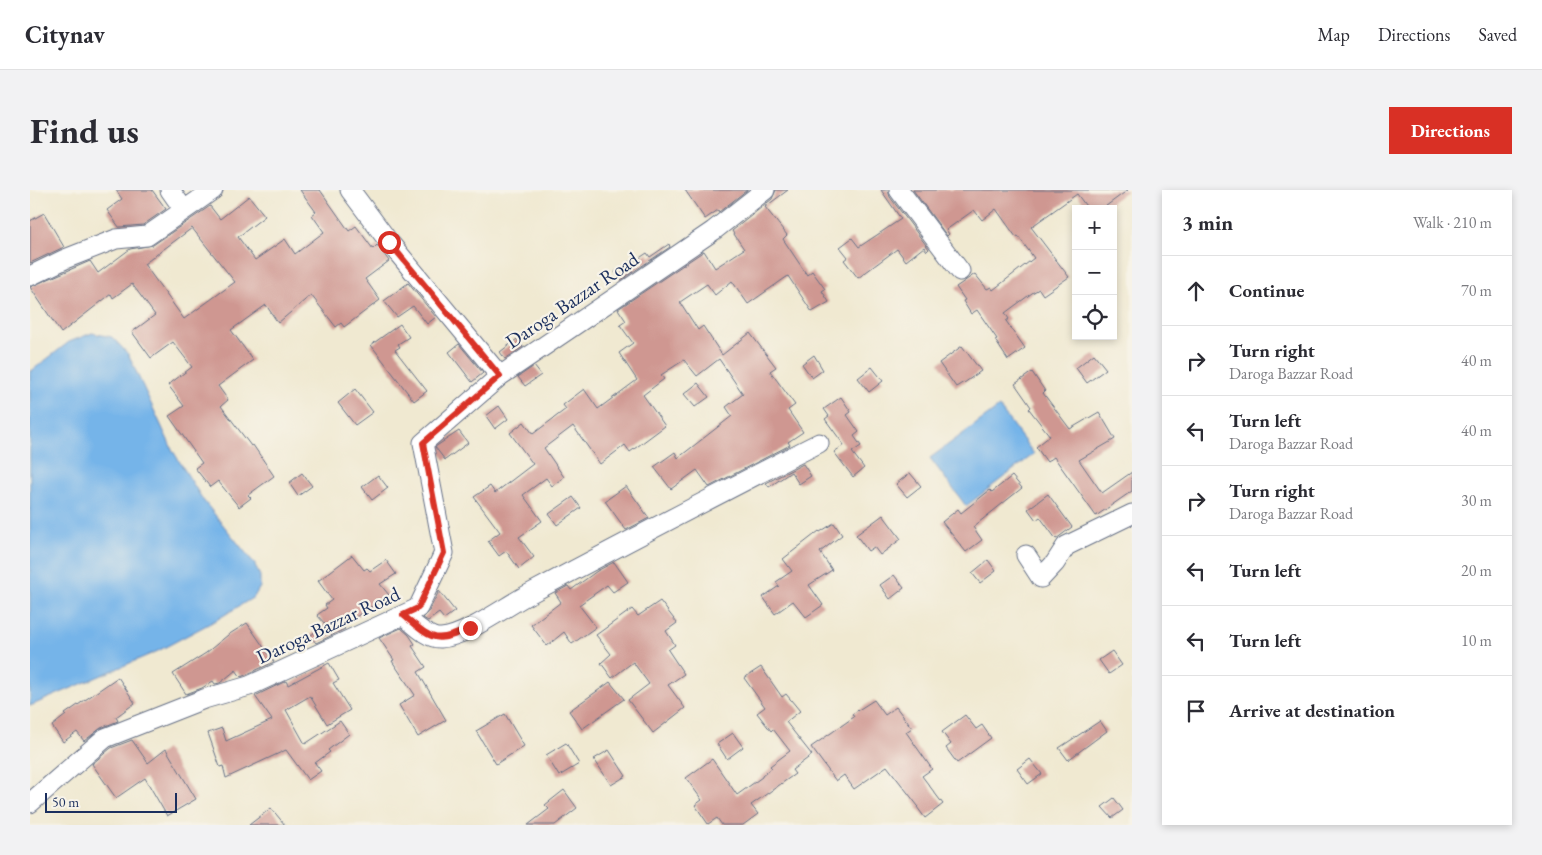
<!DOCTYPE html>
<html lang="en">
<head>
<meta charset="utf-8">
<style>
  :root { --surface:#fff; --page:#f2f2f3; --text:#2b2b33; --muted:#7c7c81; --line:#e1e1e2; --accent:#d93025 }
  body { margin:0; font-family:"EB Garamond",serif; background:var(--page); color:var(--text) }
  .controls { position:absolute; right:15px; top:15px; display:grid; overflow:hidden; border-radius:0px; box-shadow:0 2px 8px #0003 }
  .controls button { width:45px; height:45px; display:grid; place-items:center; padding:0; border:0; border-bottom:1px solid var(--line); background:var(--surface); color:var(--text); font:25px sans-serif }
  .scale { position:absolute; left:15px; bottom:12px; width:132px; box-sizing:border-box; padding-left:5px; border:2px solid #1b2f5e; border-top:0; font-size:14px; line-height:18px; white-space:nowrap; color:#1b2f5e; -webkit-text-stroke:4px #f7f3e8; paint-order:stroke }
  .stop { position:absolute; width:15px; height:15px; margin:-11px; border:4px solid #d93025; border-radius:50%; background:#fff }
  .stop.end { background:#d93025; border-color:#fff; box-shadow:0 1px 5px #0008 }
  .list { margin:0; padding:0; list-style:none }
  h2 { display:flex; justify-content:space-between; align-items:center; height:65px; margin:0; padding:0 20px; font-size:21px }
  h2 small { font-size:16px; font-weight:400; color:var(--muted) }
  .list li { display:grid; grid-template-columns:32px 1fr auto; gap:15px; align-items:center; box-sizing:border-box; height:70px; padding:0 20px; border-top:1px solid var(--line) }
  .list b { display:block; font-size:19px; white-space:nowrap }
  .list p { margin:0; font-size:16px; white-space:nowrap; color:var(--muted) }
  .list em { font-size:16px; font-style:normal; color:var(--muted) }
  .icon { flex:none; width:28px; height:28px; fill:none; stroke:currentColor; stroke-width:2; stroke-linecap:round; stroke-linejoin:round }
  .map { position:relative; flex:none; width:1102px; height:635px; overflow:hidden; border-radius:0px }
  header { display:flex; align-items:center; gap:30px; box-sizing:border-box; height:70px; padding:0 25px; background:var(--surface); border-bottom:1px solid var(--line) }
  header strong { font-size:24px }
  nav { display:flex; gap:28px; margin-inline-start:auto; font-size:18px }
  .intro { display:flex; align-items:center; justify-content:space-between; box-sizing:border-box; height:120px; padding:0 30px }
  h1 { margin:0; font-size:35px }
  .button { padding:12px 22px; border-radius:0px; background:var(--accent); color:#fff; font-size:18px; font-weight:700 }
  main { display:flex; gap:30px; padding:0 30px }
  aside { flex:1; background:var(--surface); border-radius:0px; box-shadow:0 2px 8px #0003 }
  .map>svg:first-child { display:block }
</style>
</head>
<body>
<header>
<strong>Citynav</strong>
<nav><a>Map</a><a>Directions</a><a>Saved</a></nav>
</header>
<div class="intro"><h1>Find us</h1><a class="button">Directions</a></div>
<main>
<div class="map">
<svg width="1102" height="635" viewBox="0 0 1102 635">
  <rect width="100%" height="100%" fill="#f7f3e8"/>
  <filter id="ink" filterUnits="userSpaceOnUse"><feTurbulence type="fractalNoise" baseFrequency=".02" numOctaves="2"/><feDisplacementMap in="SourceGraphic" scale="10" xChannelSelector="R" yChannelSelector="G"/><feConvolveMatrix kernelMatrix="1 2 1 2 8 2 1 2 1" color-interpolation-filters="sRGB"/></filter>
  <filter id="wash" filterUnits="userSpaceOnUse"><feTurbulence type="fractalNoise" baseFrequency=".0096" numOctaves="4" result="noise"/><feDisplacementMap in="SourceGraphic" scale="20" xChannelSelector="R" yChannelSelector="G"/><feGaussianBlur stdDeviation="1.12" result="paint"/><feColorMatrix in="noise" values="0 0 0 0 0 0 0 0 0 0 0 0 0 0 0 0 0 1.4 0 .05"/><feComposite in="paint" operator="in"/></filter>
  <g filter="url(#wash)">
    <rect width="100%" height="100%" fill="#f0e9d1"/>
    <path fill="#75b4e9" stroke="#4872a4" d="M62,143L82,147L98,164L143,261L173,310L224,373L230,386V397L224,407L188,429L128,461L0,516V182L39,152Z
      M969,217L1004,264L936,316L900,268Z"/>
    <g id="blocks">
      <path fill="#cf9791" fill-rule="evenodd" d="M86,0H122L136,19L113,35L89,37L77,20L92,9Z
        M270,0H290L319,41L326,36L343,59L347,55L359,71L335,89L350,110L314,137L311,133L306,137L281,105L248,133L236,115L201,140L223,170L188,196L198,210L191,216L221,256L223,255L244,286L218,305L221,308L209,317L188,291L180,297L165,278L172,273L139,226L154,216L138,195L162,177L143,152L121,168L102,142L125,125L102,94L83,108L81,104L31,143L0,97L60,71L68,83L100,59L123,55L180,16L190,29L219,6L235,26L208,47L225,70L255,49L265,64L294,42L282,25L286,22ZM162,38L205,92L154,129L114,74Z
        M655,0H717L689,22L688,20L675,29Z
        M746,0H758L735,17L757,45L753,49L777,85L782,81L795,99L792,101L799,112L782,122L758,86L718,114L702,91L685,105L677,94L650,112L668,140L673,136L692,165L720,143L746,177L740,181L765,215L758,220L773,242L758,252L760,255L679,297L667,280L641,299L624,277L645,262L648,268L702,226L696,217L713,204L689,169L667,186L654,170L631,185L634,189L613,205L635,236L600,262L595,255L570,274L543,236L514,258L534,287L522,296L516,288L493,305L512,331L489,347L504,367L489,379L476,361L469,366L458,351L470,342L444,307L460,296L465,303L503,274L480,243L494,232L503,244L536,219L533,215L554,199L568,219L607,190L589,163L603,153L590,135L596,131L588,119L674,61L685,78L714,59L702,41L742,9Z
        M851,0H858L860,7L899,59L897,61L894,57L876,71L867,59L828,88L814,70L818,67L810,57L822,48L829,57L871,29Z
        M883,0H1098L1072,19H1058L1047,4L1001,37L1039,87L1013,105L1009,99L1002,103L975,123L979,129L976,131L995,158L978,170L965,150L967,149L947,120L941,124L933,111L935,110L926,97L945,84L957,99L961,97L963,100L1004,68L988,46L986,47L966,19L952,30L944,20L916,40L919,44L917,46Z
        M14,23L34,57L0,73V31Z
        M639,54L640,57L591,90L585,82L600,71L602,73L617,63L620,67Z
        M378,93L406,127L397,134L383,116L367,127L354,111Z
        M370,134L379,147L368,154L370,157L365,160L397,201L384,211L341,155Z
        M487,149L493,157L475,169L470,162Z
        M429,154L453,183L442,192L419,162Z
        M932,156L951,181L934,193V192L926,197L909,173Z
        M1064,164L1076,179L1057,193L1046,178Z
        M784,165L793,180L782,188L772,174Z
        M504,176L511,185L495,196L488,187Z
        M842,177L853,191L839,202L828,188Z
        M1002,182L1015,201L1013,203L1040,239L1069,222L1085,249L1049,270L1072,303L1102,282V301L1066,326L1024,267L1017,272L1006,257L1020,246L999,219L1001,217L985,194Z
        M668,193L679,207L665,217L654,204Z
        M325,199L343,222L325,235L308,213Z
        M811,207L821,222L817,225L829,242L824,246L831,256L822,262L834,278L823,287L804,262L814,255L795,229L799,226L794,219Z
        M469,216L478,229L465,239L456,226Z
        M429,241L438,253L415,270L405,257Z
        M773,274L781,286L769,294L761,282L739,297L736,293Z
        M272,283L282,296L268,306L259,293Z
        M880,283L891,296L877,307L866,294Z
        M348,285L358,298L342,310L332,297Z
        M982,286L992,298L943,337L952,350L936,362L912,332L928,319L931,323L960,300L962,302Z
        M596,296L619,328L596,340L575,311Z
        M1018,304L1042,337L1026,349L1010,327L1006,330L998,319Z
        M543,307L551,318L527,335L519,324Z
        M853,325L871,349L850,365L844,357L838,361L826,345Z
        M804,333L812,345L790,362L802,380L779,395L793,415L776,427L763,411L745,424L733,407L749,396L746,392L762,381L753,369L789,341L790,342Z
        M322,365L334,380L337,378L340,381L356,370L366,384L350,394L359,405L312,436L315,439L286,453L280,446L295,434L287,425L297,418L295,415L302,410L288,391Z
        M958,370L966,381L950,393L942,383Z
        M584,372L598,392L583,402L577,395L549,415L566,437L542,454L534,442L517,456L501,435L531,412L525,403L538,396L541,400L567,381Z
        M864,385L874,398L860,409L850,395Z
        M409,401L425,421L414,429L409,423L398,431L393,428L398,423Z
        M630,411L647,433L636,441L645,455L638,460L654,484L638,495L655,518L623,543L598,510L619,494L603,472L582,488L571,473L581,464L566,445L602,419L608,426Z
        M217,433L244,472L211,487L206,480L190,493L185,494L183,491L172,498L156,504L143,484L176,463L198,445Z
        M371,438L379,445L385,454L382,456L396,477L388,482L416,530L388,547L369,515L385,505L362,471L364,470L349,448Z
        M1082,461L1092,475L1079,484L1069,470Z
        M299,473L309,490L303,493L320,520L297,534L280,506L256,520L275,554L310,531L319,544L298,560L300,562L285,573L291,581L278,590L256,560L196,588L193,576L190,577L178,543L192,538L196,551L242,530L225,506L256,491L258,495Z
        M731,477L752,507L756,504L770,521L756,532L782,565L762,580L765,584L721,615L728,624L713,635H692L687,628L678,634L665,615L672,610L656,588L682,569L707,605L732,587V586L742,578L740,576L760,561L743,539L741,541L727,523L735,517L714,488Z
        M88,487L105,513L86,527L88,531L71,538L54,551L47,542L33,552L22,536L36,525L35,524Z
        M580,492L594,509L552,539L539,521Z
        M844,510L855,525L866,517L882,538L876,542L902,579L892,586L913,614L895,628L887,617L888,616L857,576L824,599L814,585L806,591L781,557L824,527L822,524Z
        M475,524L494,556L466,574L446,541Z
        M935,525L946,539L952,535L961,548L927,573L916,558L921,554L912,542Z
        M1070,531L1077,541L1038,570L1029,558Z
        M703,543L713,557L697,569L687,554Z
        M102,550L118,573L136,559L166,609L137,626L115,588L86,608L62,574L81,558Z
        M536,553L549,574L529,586L516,565Z
        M579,560L596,586L581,595L564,569Z
        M1000,569L1012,584L998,594L987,579Z
        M534,600L547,618L525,635H498L519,619L515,615Z
        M1084,608L1093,620L1082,628L1072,617Z
        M241,618L255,635H219Z"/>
    </g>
  </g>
  <g filter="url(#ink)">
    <use href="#blocks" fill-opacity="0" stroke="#667086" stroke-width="1"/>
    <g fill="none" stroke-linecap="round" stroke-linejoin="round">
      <defs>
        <path id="minor" d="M140,0L154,20
          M320,0L359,52L470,186
          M869,0L930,81
          M0,86L35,69L86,49L117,46L183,0
          M996,365L1011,388L1025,373L1036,356L1102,324
          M373,425C383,433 397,449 411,448C435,447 476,416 499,404C595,353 692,302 789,253
          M0,613L75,548L174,509L219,496L388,418L414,363L393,253L470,186L683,41L735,0"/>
      </defs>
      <use href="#minor" stroke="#667086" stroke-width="21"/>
      <use href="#minor" stroke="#fff" stroke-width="19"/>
    </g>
  </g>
  <g fill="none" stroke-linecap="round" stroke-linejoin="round" filter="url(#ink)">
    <path stroke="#d93025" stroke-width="6" d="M359,52L470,186L393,253L414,363L388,418L373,425C402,449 404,455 440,438"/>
  </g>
  <g text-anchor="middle" stroke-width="4.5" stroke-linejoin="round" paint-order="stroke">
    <g font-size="20" fill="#1b2f5e" stroke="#f7f3e8">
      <text transform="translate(542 110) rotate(-34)" y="7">Daroga Bazzar Road</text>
      <text transform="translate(298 435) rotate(-25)" y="7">Daroga Bazzar Road</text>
    </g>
  </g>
</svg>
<div class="controls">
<button>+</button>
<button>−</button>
<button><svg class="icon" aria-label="locate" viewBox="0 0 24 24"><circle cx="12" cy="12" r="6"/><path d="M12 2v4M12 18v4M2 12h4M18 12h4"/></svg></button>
</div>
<div class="scale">50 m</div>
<div class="stop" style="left:359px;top:52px"></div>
<div class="stop end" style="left:440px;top:438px"></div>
</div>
<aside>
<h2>3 min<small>Walk · 210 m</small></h2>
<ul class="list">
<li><svg class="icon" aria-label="ahead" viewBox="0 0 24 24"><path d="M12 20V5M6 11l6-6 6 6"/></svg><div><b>Continue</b></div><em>70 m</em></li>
<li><svg class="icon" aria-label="right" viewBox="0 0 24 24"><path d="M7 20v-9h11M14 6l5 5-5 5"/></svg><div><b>Turn right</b><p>Daroga Bazzar Road</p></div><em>40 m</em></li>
<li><svg class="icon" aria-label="left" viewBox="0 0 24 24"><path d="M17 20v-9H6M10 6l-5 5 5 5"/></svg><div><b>Turn left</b><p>Daroga Bazzar Road</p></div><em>40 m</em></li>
<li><svg class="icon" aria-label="right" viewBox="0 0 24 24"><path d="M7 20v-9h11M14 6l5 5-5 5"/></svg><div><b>Turn right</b><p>Daroga Bazzar Road</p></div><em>30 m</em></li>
<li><svg class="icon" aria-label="left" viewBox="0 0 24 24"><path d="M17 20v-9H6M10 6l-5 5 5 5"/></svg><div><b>Turn left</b></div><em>20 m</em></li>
<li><svg class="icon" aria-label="left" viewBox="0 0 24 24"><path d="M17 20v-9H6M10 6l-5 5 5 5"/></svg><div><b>Turn left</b></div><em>10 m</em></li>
<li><svg class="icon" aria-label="arrive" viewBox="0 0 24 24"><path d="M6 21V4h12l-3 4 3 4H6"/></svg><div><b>Arrive at destination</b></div></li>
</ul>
</aside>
</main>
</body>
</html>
